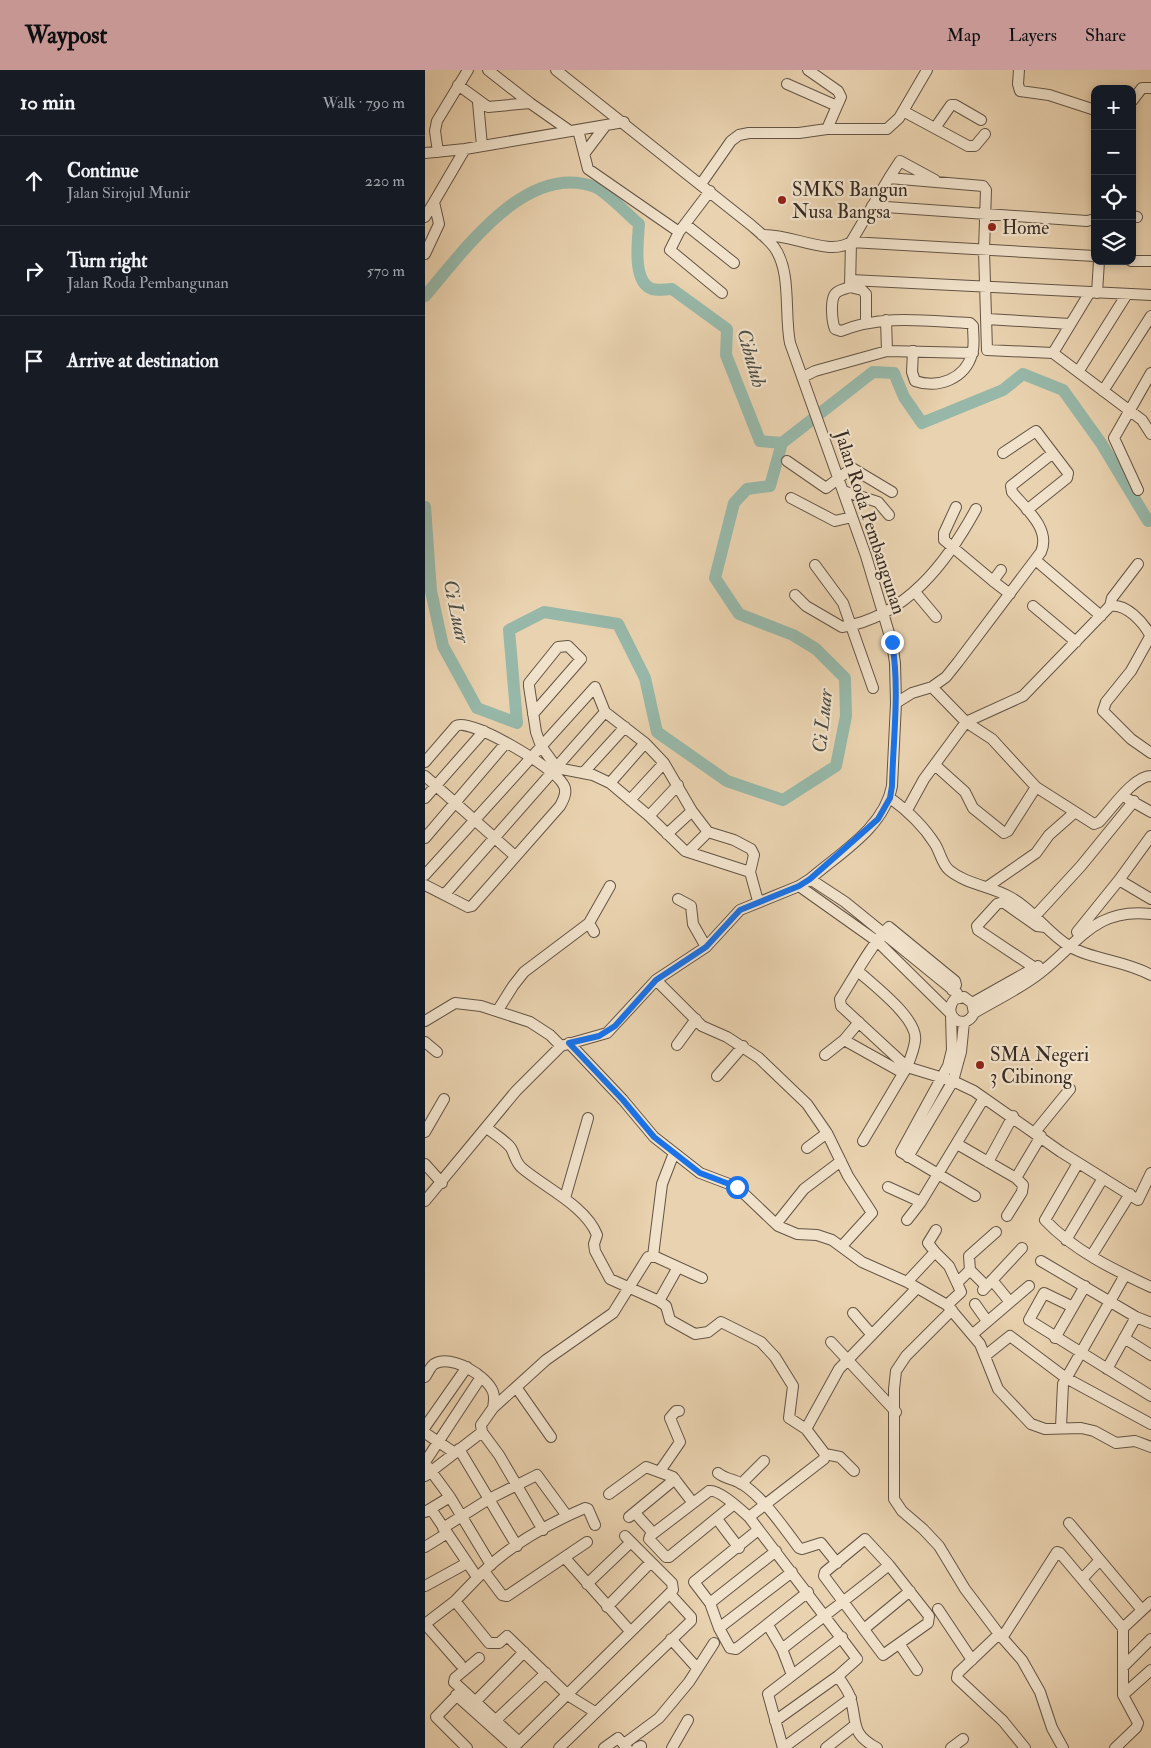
<!DOCTYPE html>
<html lang="en">
<head>
<meta charset="utf-8">
<style>
  :root { --surface:#171b24; --page:#20242c; --text:#f1f3f6; --muted:#9ea1a6; --line:#363941; --accent:#c59692 }
  body { margin:0; font-family:"IM FELL Double Pica",serif; background:var(--page); color:var(--text) }
  .controls { position:absolute; right:15px; top:15px; display:grid; overflow:hidden; border-radius:10px; box-shadow:0 2px 8px #0003 }
  .controls button { width:45px; height:45px; display:grid; place-items:center; padding:0; border:0; border-bottom:1px solid var(--line); background:var(--surface); color:var(--text); font:25px sans-serif }
  .stop { position:absolute; width:15px; height:15px; margin:-11px; border:4px solid #1a73e8; border-radius:50%; background:#fff }
  .stop.end { background:#1a73e8; border-color:#fff; box-shadow:0 1px 5px #0008 }
  .list { margin:0; padding:0; list-style:none }
  h2 { display:flex; justify-content:space-between; align-items:center; height:65px; margin:0; padding:0 20px; font-size:21px }
  h2 small { font-size:16px; font-weight:400; color:var(--muted) }
  .list li { display:grid; grid-template-columns:32px 1fr auto; gap:15px; align-items:center; box-sizing:border-box; height:90px; padding:0 20px; border-top:1px solid var(--line) }
  .list b { display:block; font-size:19px; white-space:nowrap }
  .list p { margin:0; font-size:16px; white-space:nowrap; color:var(--muted) }
  .list em { font-size:16px; font-style:normal; color:var(--muted) }
  .icon { flex:none; width:28px; height:28px; fill:none; stroke:currentColor; stroke-width:2; stroke-linecap:round; stroke-linejoin:round }
  .map { position:relative; flex:none; width:726px; height:1678px; overflow:hidden }
  header { display:flex; align-items:center; gap:30px; box-sizing:border-box; height:70px; padding:0 25px; background:var(--accent); color:#111 }
  header strong { font-size:24px }
  nav { display:flex; gap:28px; margin-inline-start:auto; font-size:18px }
  main { display:flex }
  aside { flex:1; background:var(--surface) }
  .map>svg:first-child { display:block }
</style>
</head>
<body>
<header>
<strong>Waypost</strong>
<nav><a>Map</a><a>Layers</a><a>Share</a></nav>
</header>
<main>
<aside>
<h2>10 min<small>Walk · 790 m</small></h2>
<ul class="list">
<li><svg class="icon" aria-label="ahead" viewBox="0 0 24 24"><path d="M12 20V5M6 11l6-6 6 6"/></svg><div><b>Continue</b><p>Jalan Sirojul Munir</p></div><em>220 m</em></li>
<li><svg class="icon" aria-label="right" viewBox="0 0 24 24"><path d="M7 20v-9h11M14 6l5 5-5 5"/></svg><div><b>Turn right</b><p>Jalan Roda Pembangunan</p></div><em>570 m</em></li>
<li><svg class="icon" aria-label="arrive" viewBox="0 0 24 24"><path d="M6 21V4h12l-3 4 3 4H6"/></svg><div><b>Arrive at destination</b></div></li>
</ul>
</aside>
<div class="map">
<svg width="726" height="1678" viewBox="0 0 726 1678">
  <rect width="100%" height="100%" fill="#e9d2af"/>
  <filter id="stains"><feTurbulence type="fractalNoise" baseFrequency=".004" numOctaves="4"/><feColorMatrix values="0 0 0 0 .2 0 0 0 0 .09 0 0 0 0 .02 0 0 0 .5 -.17"/></filter>
  <radialGradient id="worn" r=".72"><stop offset=".6" stop-color="#630" stop-opacity="0"/><stop offset="1" stop-color="#630" stop-opacity=".3"/></radialGradient>
  <g fill="none" stroke-linecap="round" stroke-linejoin="round">
    <path stroke="#97b8a9" stroke-width="12" d="M0,226C39,181 101,91 170,117C182,122 203,145 214,154C213,171 207,212 227,219C233,221 241,219 247,219L302,259L301,285L335,371L357,373
      M0,437L6,521L18,576L52,638L92,653L84,560L119,542L193,554L220,608L232,662L302,711L358,730L411,696L421,646L420,608L391,579L368,565L314,544L290,508L309,433L322,419L345,416L357,373L448,302L469,303L479,327L497,353L578,320L598,304L638,320L676,373L723,451L726,450"/>
    <defs>
      <path id="minor" d="M63,0L105,33L145,61
        M383,0L413,21L416,27L412,36
        M594,0L593,14L595,21L624,25L670,40
        M362,14L412,36L402,59
        M33,15L63,37L105,33
        M707,31L717,18H726
        M53,32L57,76
        M478,41L543,76H550L560,64
        M510,58L526,35H530L556,50
        M153,60L163,99L254,162
        M13,82L10,61L12,51L43,0
        M0,83L40,79L199,52
        M159,84L181,55
        M464,108L475,91L510,110
        M276,114L306,71L314,65L324,63H374L402,59H462L474,48L502,0
        M285,121L254,162L245,180L297,223
        M447,136L662,151L670,149
        M707,146L712,147
        M0,147L9,132
        M260,154L309,193
        M337,165C365,163 404,187 426,172L670,186
        M0,184L14,154L9,132L40,79
        M706,191H726
        M426,210L726,225
        M425,217L437,220L441,224V252
        M672,223L674,191
        M562,249L645,254
        M461,250L462,281
        M488,281L487,302L490,311C513,319 540,309 547,284C550,276 548,265 548,256L545,253C501,251 457,244 416,261L410,259C407,252 405,231 410,224C413,220 420,219 425,217L426,172L464,108L558,116L561,120L559,180L562,280L628,283L717,350L726,364
        M628,283L665,222
        M653,302L702,224
        M378,307L390,301L462,281L548,283
        M678,321L726,246
        M578,383L611,361L643,403L642,408L602,440
        M362,391L401,418L427,398L467,422
        M713,420L689,368L726,303
        M418,421L453,432L464,445
        M366,428L410,451L427,447
        M531,437L519,463V470L568,511
        M614,493L676,546
        M390,495L418,533L448,618
        M576,500L568,511L585,524
        M490,522L511,547
        M370,525L381,536L417,557C481,547 522,492 551,439
        M608,536L651,572
        M685,536L687,528L713,494
        M726,565L706,601L681,632L678,641L706,669L726,683
        M507,617L521,607L533,592L616,482C626,459 601,439 587,422L586,416L628,383
        M471,633L487,623L507,617L541,652L567,669L611,717L669,754L674,752C686,740 708,706 726,706
        M108,644L156,589L143,576L133,577L104,613V616L111,662L116,676L132,698L168,705L185,713L224,746L260,781L325,802L333,831
        M0,692L31,656C45,647 130,698 138,714C143,721 139,729 135,736L47,836L43,837L0,815
        M510,695L540,722L548,738L579,763L583,761L611,717
        M159,702L200,657
        M0,706L90,786
        M185,713L220,673
        M0,728L59,661
        M465,728C483,741 498,755 510,774C515,782 517,794 524,800C541,814 564,816 583,826C607,838 621,862 644,876C667,890 699,890 726,905
        M703,729L726,742
        M205,730L239,693
        M482,740L499,709L541,652L598,626L685,536C701,533 718,552 725,565
        M224,746L253,715
        M242,764L267,741
        M0,768L81,673
        M263,782L283,762
        M0,805L170,617L180,642L220,673L239,693L267,741L283,762L309,770L326,779L329,785L325,802
        M385,809L420,832L532,923
        M694,810L726,829
        M374,816L453,872L525,943
        M562,817L611,783L624,765L649,743
        M20,824L180,642
        M253,829L266,836L268,854L281,877
        M611,845L656,796L709,731
        M164,853L185,816
        M652,862L694,810L726,766
        M610,898L553,860L552,856L572,834L578,832L612,856L620,857
        M433,901C448,915 494,949 490,971C489,980 485,989 482,997L416,936L415,929C428,909 447,873 464,857L530,911L531,915L527,920
        M231,910L277,956L302,967L334,988L382,1034L402,1063L423,1106L447,1143L417,1176
        M547,933L613,896
        M73,940L88,916L99,902L164,853L169,862
        M549,943L547,933L539,927L530,929C515,945 540,963 549,943C571,930 596,918 615,903C654,873 670,837 726,844
        M526,945L527,980L523,996L476,1082L550,1126
        M0,951L30,933L56,936L105,952L125,965L136,976
        M419,970L434,952
        M0,972L12,982
        M144,973L198,1030L229,1067L275,1103L312,1117L353,1156L372,1164L392,1165L407,1170L437,1192L482,1212L522,1235L555,1274L573,1319L606,1354L620,1359L656,1358L669,1361L691,1373L710,1371L726,1377
        M252,975L271,949
        M400,985L419,970L478,1003
        M292,1006L318,976
        M62,1058C69,1064 80,1070 86,1078C90,1085 90,1092 97,1098C119,1117 161,1136 172,1165L169,1174L170,1181L185,1209L234,1231L241,1236L245,1250L270,1264L283,1262L296,1252L336,1272L350,1287L368,1316L364,1348L381,1359
        M0,1062L19,1029
        M610,1062L645,1019
        M438,1071L482,997L528,1011L549,1021L636,1082L713,1130L726,1103
        M532,1074L591,1108L598,1115L597,1122L582,1146
        M382,1078L402,1063
        M483,1087L528,1011L536,982L539,952
        M563,1092L588,1046
        M653,1093L620,1150C648,1180 689,1200 726,1217
        M0,1094L17,1113
        M591,1108L616,1066
        M463,1117L496,1132L559,1028
        M140,1128L163,1048
        M0,1131L91,1021L136,976L182,963L231,910L281,877L315,840L374,816L385,809C415,783 459,758 467,716L471,633L470,593L467,573L441,486L365,273C359,243 367,202 349,177C343,169 334,162 326,155L131,0
        M482,1150L496,1132
        M351,1154L379,1119L416,1091
        M641,1170L678,1108
        M510,1182L524,1196L532,1213
        M667,1185L705,1124
        M228,1186L237,1114L249,1083
        M616,1191L711,1247L726,1253
        M545,1200L561,1216
        M567,1210L585,1232
        M482,1212L510,1182L503,1173L511,1160
        M558,1220L597,1178
        M234,1231L253,1197
        M550,1234L562,1251
        M522,1235L536,1222L532,1213L545,1200L544,1186L571,1162
        M648,1237L619,1223L604,1250L726,1326
        M527,1240L481,1286L471,1301L469,1319V1429L477,1441L498,1459L514,1476L540,1519L574,1564L597,1590L615,1622L627,1658L638,1678
        M428,1243L447,1265
        M548,1264L604,1216
        M630,1268L660,1216
        M699,1268L726,1285
        M406,1272L471,1342
        M560,1286L585,1266L641,1308L726,1354
        M682,1299L711,1247
        M0,1307C3,1303 5,1297 9,1294C27,1284 62,1306 68,1322C70,1327 69,1332 68,1338
        M91,1317L126,1367
        M0,1357L42,1297
        M636,1357L638,1314L700,1205
        M0,1363L30,1383
        M34,1379L92,1476
        M400,1384L415,1387L429,1401
        M0,1392L56,1307
        M0,1393L25,1427L66,1495
        M235,1401L255,1372L245,1348L251,1341H254
        M293,1403C300,1409 309,1409 317,1414C338,1427 359,1458 374,1478L377,1479L396,1473L412,1493
        M0,1406L57,1362
        M316,1414L339,1391
        M184,1424L221,1397L248,1407L268,1433
        M309,1434L244,1487H241L224,1469L225,1466L284,1421C294,1419 316,1440 324,1447L432,1589L413,1606L350,1651
        M6,1439L52,1507
        M0,1442L25,1427
        M210,1443L228,1463
        M204,1447L250,1409
        M324,1447L399,1389L400,1384L381,1359L414,1299L492,1218
        M292,1449L314,1478
        M644,1453L717,1540
        M18,1458L64,1429L112,1405L142,1446
        M118,1460L74,1385L57,1362L56,1355L68,1338L121,1290L188,1243L223,1187H231L277,1208
        M0,1477L21,1464
        M140,1488L205,1561
        M59,1501C86,1475 125,1453 160,1438L163,1439L170,1455
        M367,1502L294,1558L305,1578L311,1579L383,1522
        M657,1509L674,1491
        M162,1514L206,1472
        M0,1516L42,1493
        M30,1531L64,1573H74L82,1566L144,1626L170,1642
        M285,1533L351,1481
        M182,1537L226,1492
        M513,1539L547,1590
        M0,1554L30,1531L59,1501L77,1525L82,1526L162,1472
        M0,1554L35,1594
        M343,1555L357,1579L367,1605
        M294,1558L285,1533L269,1512L333,1460
        M439,1559L485,1521
        M574,1564L533,1603L532,1608L578,1651L600,1678
        M577,1568L632,1482L635,1483L698,1558
        M246,1569L272,1598
        M475,1575L492,1600
        M357,1579C392,1551 429,1524 464,1495L504,1546L503,1553L458,1585L399,1506L400,1502L440,1469L464,1495
        M54,1588L30,1608L29,1612L94,1672
        M698,1597L726,1569
        M413,1606C417,1613 423,1620 425,1627C433,1652 424,1663 452,1678
        M37,1620L11,1647L42,1678
        M31,1625L89,1677
        M698,1625L726,1600
        M50,1632L99,1582
        M71,1650L121,1603
        M199,1674L234,1648L264,1612L289,1573
        M88,1678L248,1520L247,1513L200,1466
        M134,1678L266,1551V1547L245,1524
        M179,1678L193,1668L202,1678
        M212,1678L216,1676
        M247,1678L263,1650
        M358,1678L343,1624L417,1567
        M358,1678L426,1628
        M401,1678L429,1656
        M526,1678L538,1669
        M690,1678L711,1658L713,1653L698,1625V1558L726,1532"/>
    </defs>
    <use href="#minor" stroke="#635445" stroke-width="12"/>
    <use href="#minor" stroke="#f1e2cb" stroke-width="10"/>
  </g>
  <g fill="none" stroke-linecap="round" stroke-linejoin="round">
    <path stroke="#1a73e8" stroke-width="6" d="M312,1117L275,1103L229,1067L198,1030L144,973L174,966L190,956L231,910L281,877L315,840L374,816L385,809L453,749L465,728L467,716C468,669 475,619 467,572"/>
  </g>
  <g fill="#8f2418" stroke="#f1e2cb" stroke-width="2">
    <circle cx="357" cy="130" r="5"/>
    <circle cx="567" cy="157" r="5"/>
    <circle cx="555" cy="995" r="5"/>
  </g>
  <g text-anchor="middle" stroke-width="4.5" stroke-linejoin="round" paint-order="stroke">
    <g font-size="19" fill="#362a22" stroke="#f1e2cb" text-anchor="start">
      <text x="367" y="126">SMKS Bangun<tspan x="367" dy="22">Nusa Bangsa</tspan></text>
      <text x="577" y="164">Home</text>
      <text x="565" y="991">SMA Negeri<tspan x="565" dy="22">3 Cibinong</tspan></text>
    </g>
    <g font-size="19" fill="#362a22" stroke="#f1e2cb">
      <text transform="translate(446 452) rotate(72)" y="7">Jalan Roda Pembangunan</text>
    </g>
    <g font-size="20" font-style="italic" fill="#4e4e44" stroke="#f1e2cb">
      <text transform="translate(327 288) rotate(74)" y="7">Cibuluh</text>
      <text transform="translate(32 541) rotate(78)" y="7">Ci Luar</text>
      <text transform="translate(397 651) rotate(-84)" y="7">Ci Luar</text>
    </g>
  </g>
  <rect width="100%" height="100%" filter="url(#stains)"/>
  <rect width="100%" height="100%" fill="url(#worn)"/>
</svg>
<div class="controls">
<button>+</button>
<button>−</button>
<button><svg class="icon" aria-label="locate" viewBox="0 0 24 24"><circle cx="12" cy="12" r="6"/><path d="M12 2v4M12 18v4M2 12h4M18 12h4"/></svg></button>
<button><svg class="icon" aria-label="layers" viewBox="0 0 24 24"><path d="M12 4l9 5-9 5-9-5zM3 14l9 5 9-5"/></svg></button>
</div>
<div class="stop" style="left:312px;top:1117px"></div>
<div class="stop end" style="left:467px;top:572px"></div>
</div>
</main>
</body>
</html>
